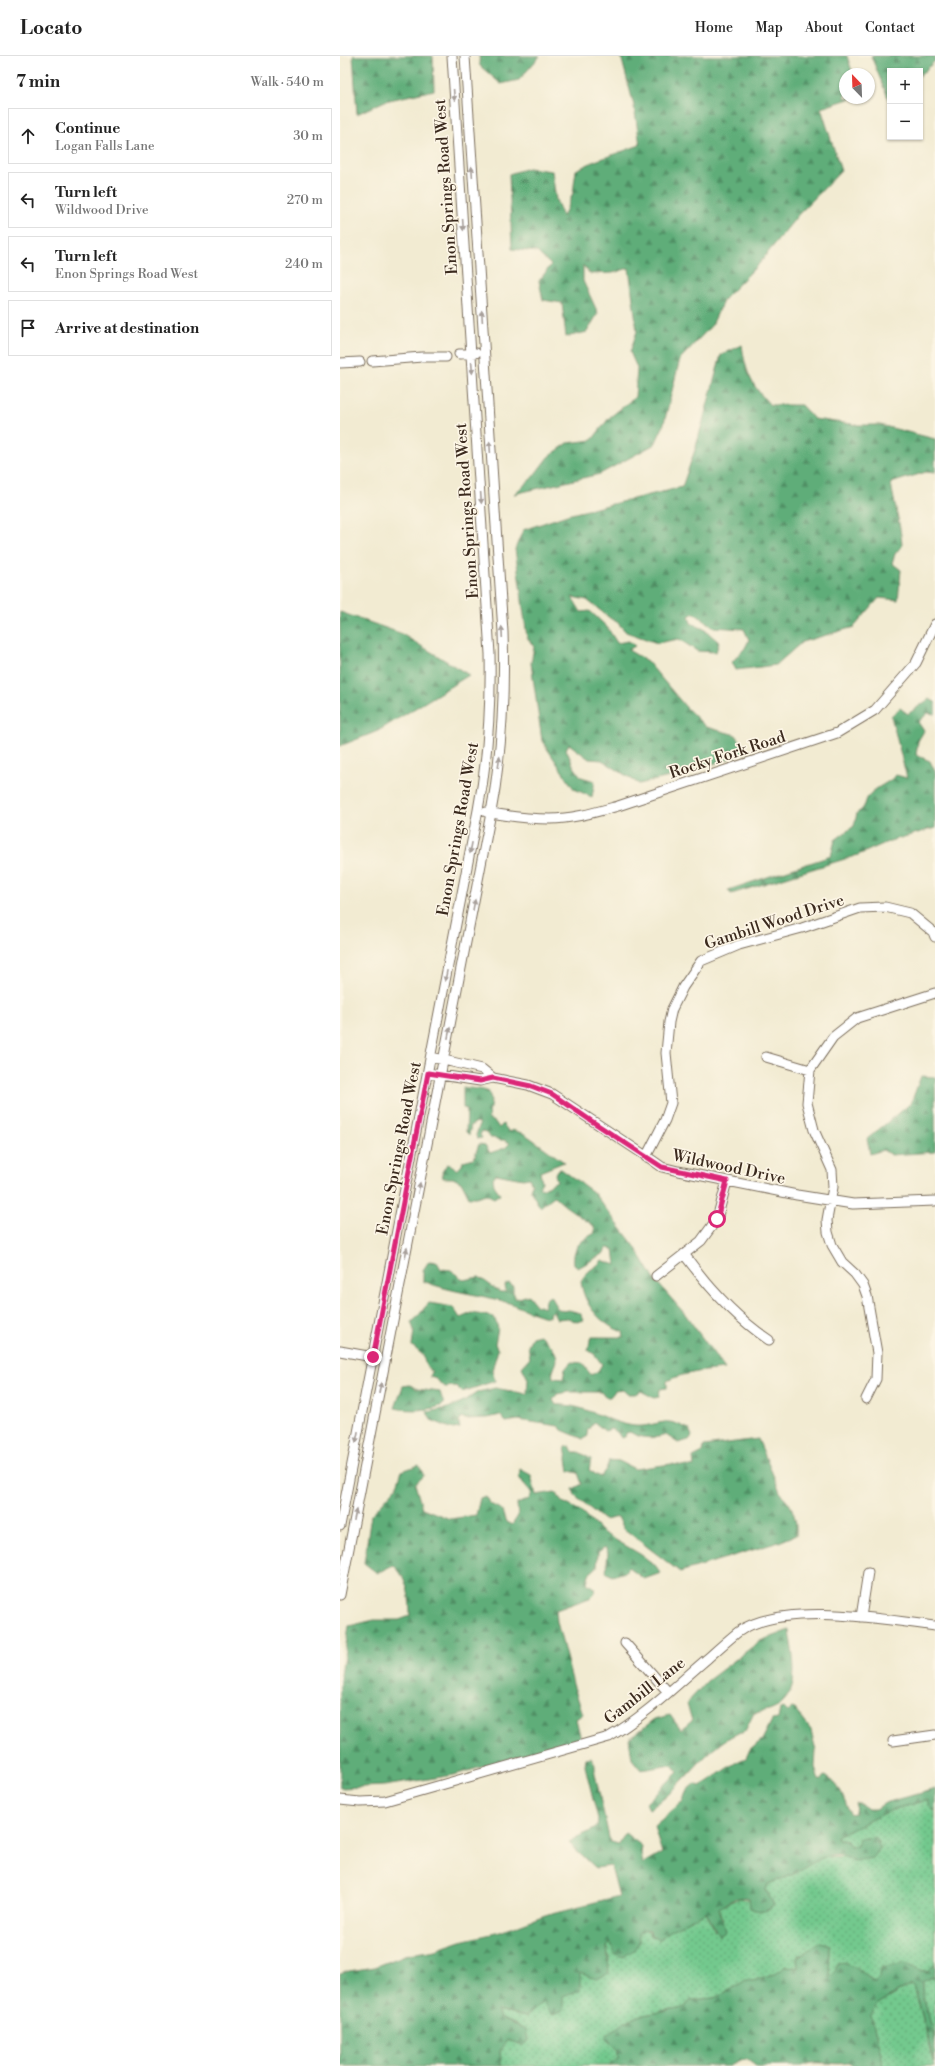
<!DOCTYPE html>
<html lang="en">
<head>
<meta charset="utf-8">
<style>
  :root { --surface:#fff; --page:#f6f6f6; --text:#222; --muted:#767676; --line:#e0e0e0 }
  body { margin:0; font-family:"Libre Bodoni",serif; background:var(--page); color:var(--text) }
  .controls { position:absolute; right:12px; top:12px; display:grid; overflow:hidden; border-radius:0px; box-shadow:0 1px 3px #0004 }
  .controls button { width:36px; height:36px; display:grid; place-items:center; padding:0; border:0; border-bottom:1px solid var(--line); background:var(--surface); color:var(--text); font:20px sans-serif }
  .compass { position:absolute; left:499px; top:12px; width:36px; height:36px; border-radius:50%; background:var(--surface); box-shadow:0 1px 3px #0004; rotate:337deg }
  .stop { position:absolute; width:12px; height:12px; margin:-9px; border:3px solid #db2777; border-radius:50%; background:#fff }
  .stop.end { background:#db2777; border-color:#fff; box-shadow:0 1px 4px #0008 }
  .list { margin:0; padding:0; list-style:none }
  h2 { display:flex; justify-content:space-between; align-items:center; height:52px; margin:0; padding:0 16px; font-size:17px }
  h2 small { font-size:13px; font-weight:400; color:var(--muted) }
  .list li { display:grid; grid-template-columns:26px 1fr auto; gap:12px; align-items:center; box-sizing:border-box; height:56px; margin:0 8px 8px; padding:0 8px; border:1px solid var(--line); border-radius:0px }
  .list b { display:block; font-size:15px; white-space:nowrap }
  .list p { margin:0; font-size:13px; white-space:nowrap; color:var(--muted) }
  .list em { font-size:13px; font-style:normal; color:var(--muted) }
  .icon { flex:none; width:22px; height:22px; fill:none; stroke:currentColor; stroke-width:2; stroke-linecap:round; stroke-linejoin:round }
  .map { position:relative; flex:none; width:595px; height:2010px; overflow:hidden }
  header { display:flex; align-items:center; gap:24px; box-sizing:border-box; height:56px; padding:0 20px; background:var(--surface); border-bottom:1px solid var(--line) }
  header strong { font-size:19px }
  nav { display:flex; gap:22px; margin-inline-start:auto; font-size:14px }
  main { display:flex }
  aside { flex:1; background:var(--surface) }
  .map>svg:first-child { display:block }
</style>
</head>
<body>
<header>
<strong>Locato</strong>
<nav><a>Home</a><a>Map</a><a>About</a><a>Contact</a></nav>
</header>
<main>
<aside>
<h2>7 min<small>Walk · 540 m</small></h2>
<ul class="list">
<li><svg class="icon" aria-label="ahead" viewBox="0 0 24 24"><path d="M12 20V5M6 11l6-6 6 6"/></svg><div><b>Continue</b><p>Logan Falls Lane</p></div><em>30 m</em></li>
<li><svg class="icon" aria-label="left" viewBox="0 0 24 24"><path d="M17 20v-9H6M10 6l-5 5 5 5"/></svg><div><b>Turn left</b><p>Wildwood Drive</p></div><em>270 m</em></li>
<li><svg class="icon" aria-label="left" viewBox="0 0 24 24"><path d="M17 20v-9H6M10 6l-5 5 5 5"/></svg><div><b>Turn left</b><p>Enon Springs Road West</p></div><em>240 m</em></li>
<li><svg class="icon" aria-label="arrive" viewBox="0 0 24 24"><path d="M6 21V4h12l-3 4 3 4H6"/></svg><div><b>Arrive at destination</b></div></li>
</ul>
</aside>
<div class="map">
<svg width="595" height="2010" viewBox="0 0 595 2010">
  <defs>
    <pattern id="grass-dots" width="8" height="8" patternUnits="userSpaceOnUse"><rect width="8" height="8" fill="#73c98e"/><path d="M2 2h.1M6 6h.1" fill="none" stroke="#60a373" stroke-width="1.8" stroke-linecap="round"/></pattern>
    <pattern id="forest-firs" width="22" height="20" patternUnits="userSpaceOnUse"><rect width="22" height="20" fill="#5ead79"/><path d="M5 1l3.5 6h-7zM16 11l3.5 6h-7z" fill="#4f8d63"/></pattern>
  </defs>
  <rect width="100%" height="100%" fill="#fcf5e5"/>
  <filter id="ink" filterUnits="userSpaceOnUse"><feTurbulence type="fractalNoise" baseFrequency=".025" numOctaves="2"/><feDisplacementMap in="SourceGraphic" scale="8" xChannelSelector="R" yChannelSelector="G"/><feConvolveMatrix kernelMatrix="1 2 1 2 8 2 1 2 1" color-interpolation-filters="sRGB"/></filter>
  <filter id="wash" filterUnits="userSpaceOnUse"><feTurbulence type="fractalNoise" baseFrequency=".012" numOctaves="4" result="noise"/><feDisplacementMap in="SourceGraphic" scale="16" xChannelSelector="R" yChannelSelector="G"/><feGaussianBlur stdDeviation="0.9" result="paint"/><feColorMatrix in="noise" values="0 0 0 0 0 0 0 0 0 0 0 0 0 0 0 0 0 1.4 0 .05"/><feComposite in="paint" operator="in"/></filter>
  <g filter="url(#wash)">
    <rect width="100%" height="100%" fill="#f2ebd2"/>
    <path fill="url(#grass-dots)" stroke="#577a56" d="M589,1744L592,1754H595V1908L588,1915H579L564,1907L541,1912L540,1922L534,1926C523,1917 513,1907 498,1907L495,1915L489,1921L490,1889L481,1886L457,1901L458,1912L444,1911L434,1919L414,1925L406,1924L384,1938L374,1942L351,1944L344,1952L298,1960L283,1967L265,1981L278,1993V2003L269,2010H161L160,1995L167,1984L183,1989L176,1968L161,1963L156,1955L186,1961L203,1946L222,1940L240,1917L269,1906L267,1891L270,1887L305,1873L319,1884L329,1875L366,1856L375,1875L383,1863L379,1852C401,1838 410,1843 434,1849L426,1834L428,1828L455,1817L476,1804L486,1800L533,1802L540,1792L535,1782L517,1790H510L506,1784L498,1783L495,1780L554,1753Z
      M595,1920V1985L582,1934V1926Z
      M572,1928L576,1937L595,2010H544L531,1960L538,1948Z"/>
    <path fill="url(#forest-firs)" stroke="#4c6c4c" d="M13,0H93L94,34L45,45L17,58Z
      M139,0H200L179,24L161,28L140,10Z
      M281,0H507L513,18H505V42H512L481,52L501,115L458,159L418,209L384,243L372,269L340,303L323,371L315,388L260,418L174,438L192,422L208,401L228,387L252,384L269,362L295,341L297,312L290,296L297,275L289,212L273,217L250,218L243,209V225L258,257L247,276L226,281L222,247L203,244L199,225L211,209L197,196L172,193L169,118L188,112L212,115L216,144L223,161L233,137L236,114L255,105L300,89L294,50Z
      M531,0H595V5L580,20V15H550V47Z
      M402,289C406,318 411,328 430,349H461L474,363L518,369H540L595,383V417L586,416L551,427C554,448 561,469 562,490L555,498L552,507L561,514L558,544L539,542L514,571L462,586L436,609L396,614L392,606L405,592L409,584L404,573L373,571L354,557L349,560L351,567L364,573L379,586L376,596L357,595L339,583L317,587L286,576L277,566L271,563L247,544L232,541L241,556L250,555L267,571L277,587L289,585L295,590L288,594L307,605L344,649L366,671L396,679L408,696L347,717L299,728L262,704L249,703L229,688L226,693L233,709L241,721L255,725L252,741L234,733L202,685L191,607L194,591L187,581L175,493L183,474L227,459L342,431L355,394L381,299Z
      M0,556L60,577L129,619L38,675L0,690Z
      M589,643L595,646V658L588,657L578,666L584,675L578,685L576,699L590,705L595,716V772L550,785L518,799L391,838L388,834L491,800L495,784L514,770L517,757C527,751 524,746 529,739C536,731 549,727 556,719L567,722L551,660L560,652L568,658Z
      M581,1020L595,1021V1096L551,1099L543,1094L530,1098L527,1083L571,1047Z
      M123,1031C131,1033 141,1032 149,1036L151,1045L148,1063L155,1066L159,1072L163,1068L169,1076L172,1074L185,1078L224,1106L200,1116L202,1126L199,1131L202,1133L217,1125L215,1118L217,1114L221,1113L253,1136L294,1189L315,1224L345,1258L385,1313C366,1315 344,1316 327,1325V1332L320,1333L319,1341L314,1342L301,1335L295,1338H287L283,1334L275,1335L270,1341H265L261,1336H228L217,1338L213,1344L216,1349C244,1347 267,1367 295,1370C306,1371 315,1367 325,1366C333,1365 342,1370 349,1373L352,1380L349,1384L338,1387L326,1379C315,1383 300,1383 290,1376L286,1377L285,1381L281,1382L277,1376L271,1373L265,1375L254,1366L247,1375L248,1380L243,1383L222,1374L218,1370L178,1364L166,1366L160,1359L148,1362L125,1363L122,1361L119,1366L120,1372L113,1373L91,1364L87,1356L108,1352L126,1344L138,1336L155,1332L187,1338L188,1323L182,1311L190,1302L188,1289L192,1281L200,1279C208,1287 222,1298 215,1310C213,1316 212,1316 213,1322L223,1323L225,1313L231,1306L242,1307L251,1319L258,1315L262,1308L254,1298L248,1294L251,1281H284L283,1276C261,1269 243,1248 241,1225C249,1211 256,1213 262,1204L276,1209L274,1193L267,1192L263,1198L238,1212L234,1209C232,1191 240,1185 255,1177L254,1170L224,1149L214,1140L200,1151L190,1134L192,1128L189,1122L183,1123L156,1118L153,1122L154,1129L160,1138L154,1142L146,1138L136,1141H129L122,1127L113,1122H103L102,1116L107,1108L113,1110L117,1114L122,1109L123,1105L134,1102L139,1088L145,1089L150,1097L165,1092L170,1087L164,1084H159L155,1082H150L146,1076L142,1075L140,1079L142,1082L137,1083L136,1079L140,1068L137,1066L131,1069L129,1079L126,1076L127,1053L123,1052Z
      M89,1205L97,1206L101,1213L111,1214L123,1224L139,1221L160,1236H166L165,1229L169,1227L173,1230V1239L176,1243L188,1239L196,1249L204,1252L205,1244L210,1240L217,1252L223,1255L229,1254L240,1257L244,1264L237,1266L228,1262L217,1263L213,1256L209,1257L210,1261C196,1260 183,1252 169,1247C141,1238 112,1237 83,1225V1214Z
      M89,1247L113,1251L120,1262L132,1257L154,1261L158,1272L155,1288L158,1294L152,1314L155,1325L122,1336L116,1330L105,1331L96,1323L90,1321L92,1316L86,1309L83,1299L72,1290L74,1274L71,1266C79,1262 82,1253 89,1247Z
      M70,1329L77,1333L100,1336L104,1348C94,1355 66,1355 55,1352L63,1330Z
      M418,1383L441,1438C453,1448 457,1464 456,1479L439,1486L340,1516L284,1473L278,1461L264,1464L235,1440L233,1433L242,1428L238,1417L229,1415L225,1391L230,1390L233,1396H239L251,1403L249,1414L260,1421L267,1412L269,1404L279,1405L295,1413L331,1408L354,1411L353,1401L363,1396L364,1390Z
      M79,1409L84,1420L75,1428L82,1452L110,1463L136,1459L140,1442L145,1440L150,1448L161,1453L166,1466L172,1469L178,1460L177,1448L189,1443L192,1437L179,1422L180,1413L191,1419L196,1439L215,1436L223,1446L242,1456L262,1476L300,1498L315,1509L321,1517L304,1523L288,1511L285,1516L272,1520L266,1516L268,1497L265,1491L258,1496L257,1511L249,1518L247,1527L254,1532L255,1538L252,1541L216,1554L217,1566L233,1628L243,1658L236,1663L241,1683L114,1719L44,1730L0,1732V1625L9,1570L34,1564H59L70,1560C70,1542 68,1521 53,1509L37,1517L24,1507L31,1459L56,1432L62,1415Z
      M449,1574C452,1596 461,1628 443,1646C436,1654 424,1655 414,1657L405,1675C367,1685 344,1733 309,1753L306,1747L338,1716L332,1709L301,1714L292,1703L289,1683L315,1663L330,1659L341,1674L352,1665L347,1647L367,1625L420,1585Z
      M443,1652L447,1656L452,1652L455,1653L471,1674L476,1695L475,1711L478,1722L480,1725L484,1720C502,1727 502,1744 511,1758L515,1757L516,1748H521L528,1753H536L545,1747L595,1733V1754H592L588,1750V1744L554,1753L496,1780L498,1783L506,1784L510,1790H517L519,1783L535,1781L540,1792L533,1802L513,1805C494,1788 471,1809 454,1818C445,1822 436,1825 428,1828L426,1834L434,1849C426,1857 420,1856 410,1852L409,1842C398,1839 388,1846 379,1852L385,1876L379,1880L366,1856L329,1875L319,1884L311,1880L310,1875L305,1873L299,1877L300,1884L294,1894L283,1901L276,1898L270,1887L267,1891L269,1917L256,1923L240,1917V1934L223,1940V1955L211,1958L203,1946L186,1961L157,1955L161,1963L186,1973L188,1985L183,1989L167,1984L160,1995L161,2010H0V1918L9,1915L35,1911L65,1899L95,1894L121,1885L160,1876L205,1859L279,1840L271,1810L256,1812L229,1787C239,1777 246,1780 257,1771L258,1763L245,1710L246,1702L251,1701L255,1709V1718L270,1786L279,1788L285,1777L302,1790L301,1798L303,1808L322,1797L314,1770L343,1745L346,1735L354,1728L360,1730C375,1722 391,1707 406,1702L410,1693L422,1684L432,1664L438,1663L440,1653Z
      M481,1886L490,1889L489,1921L495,1915L498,1907C514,1907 522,1917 534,1926L540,1921L541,1912L565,1907L579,1915H588L595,1908V1920L582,1926V1934L595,1985V2006L576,1937L571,1928L538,1948L531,1960L544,2010H513L508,2007C493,2010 476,2003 461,2010H416L406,2003L389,2010H269L278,2003V1993L265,1981L283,1967L298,1960L344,1952L351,1944L374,1942L384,1938L406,1924L414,1925L434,1919L444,1911L458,1912L457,1901Z"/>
  </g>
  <g filter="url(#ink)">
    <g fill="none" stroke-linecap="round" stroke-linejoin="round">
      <defs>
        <path id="street" d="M119,298L136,297
          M32,305L82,301H106
          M0,307L20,306
          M146,756C167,760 189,763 210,763C233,763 256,756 278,750L497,677L535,654L576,607L595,568
          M91,1001L142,1013L153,1022L188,1029L212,1038L312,1104L322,1111L338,1115L457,1139L513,1148L595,1145
          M426,1001L470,1014
          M88,1017L140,1025L153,1022
          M306,1101L325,1064L331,1047L326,997L329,966L332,953L343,931L361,905L399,889L462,872L520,852L545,851L570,857L593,876L595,881
          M344,1198C368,1231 395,1261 429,1284
          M316,1220L361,1185L377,1163L387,1125
          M0,1295L33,1301
          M526,1343L536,1323L537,1297L527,1240L523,1229L515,1218L502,1206L492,1189L488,1176L487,1164L493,1131L492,1114L474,1074L467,1047L470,1014L493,981L517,962L595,937
          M0,1470L138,754C148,702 151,650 150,598L112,0
          M0,1539L150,762C162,700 165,639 163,576L125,0
          M521,1561L528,1516
          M285,1587L328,1636
          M553,1685L595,1679
          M0,1744L20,1746L45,1745L269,1681C305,1660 336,1629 368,1602C378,1593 388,1584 398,1576C443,1545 542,1563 595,1570"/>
      </defs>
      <use href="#street" stroke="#7b6e5d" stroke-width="11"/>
      <use href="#street" stroke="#fff" stroke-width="9"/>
    </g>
    <defs><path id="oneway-solid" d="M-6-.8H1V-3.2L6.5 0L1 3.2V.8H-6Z"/></defs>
    <g fill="#a79f9a">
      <use href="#oneway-solid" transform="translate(114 39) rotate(86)"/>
      <use href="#oneway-solid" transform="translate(132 116) rotate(-94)"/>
      <use href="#oneway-solid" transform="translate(123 169) rotate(86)"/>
      <use href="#oneway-solid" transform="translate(142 260) rotate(-94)"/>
      <use href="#oneway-solid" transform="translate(132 312) rotate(86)"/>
      <use href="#oneway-solid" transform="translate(150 391) rotate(-94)"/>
      <use href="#oneway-solid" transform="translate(141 442) rotate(86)"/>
      <use href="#oneway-solid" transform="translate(162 576) rotate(-93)"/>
      <use href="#oneway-solid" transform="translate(159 706) rotate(-82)"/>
      <use href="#oneway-solid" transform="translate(131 792) rotate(101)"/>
      <use href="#oneway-solid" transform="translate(134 849) rotate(-79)"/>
      <use href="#oneway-solid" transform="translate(106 920) rotate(101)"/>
      <use href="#oneway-solid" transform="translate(109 977) rotate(-79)"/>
      <use href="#oneway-solid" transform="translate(79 1132) rotate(-79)"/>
      <use href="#oneway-solid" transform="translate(66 1197) rotate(-79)"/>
      <use href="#oneway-solid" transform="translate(40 1332) rotate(-79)"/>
      <use href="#oneway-solid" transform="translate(17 1381) rotate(101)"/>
      <use href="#oneway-solid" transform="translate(15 1459) rotate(-79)"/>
    </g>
  </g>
  <g fill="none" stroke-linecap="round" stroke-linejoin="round" filter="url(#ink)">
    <path stroke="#db2777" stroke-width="5" d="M33,1301L88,1017L140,1025L153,1022L191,1030L212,1038L250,1064L322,1111L387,1125L377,1163"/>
  </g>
  <g text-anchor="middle" stroke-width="3.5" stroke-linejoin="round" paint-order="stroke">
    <g font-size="16" fill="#3b2a1e" stroke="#fcf5e5">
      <text transform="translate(105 131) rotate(-94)" y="6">Enon Springs Road West</text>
      <text transform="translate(126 455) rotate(-94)" y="6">Enon Springs Road West</text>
      <text transform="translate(387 698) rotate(-18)" y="6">Rocky Fork Road</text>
      <text transform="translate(117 773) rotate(-80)" y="6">Enon Springs Road West</text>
      <text transform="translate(434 865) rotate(-18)" y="6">Gambill Wood Drive</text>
      <text transform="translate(58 1092) rotate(-79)" y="6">Enon Springs Road West</text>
      <text transform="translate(389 1110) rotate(12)" y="6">Wildwood Drive</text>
      <text transform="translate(304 1634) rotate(-38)" y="6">Gambill Lane</text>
    </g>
  </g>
</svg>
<div class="controls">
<button>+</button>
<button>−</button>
</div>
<svg class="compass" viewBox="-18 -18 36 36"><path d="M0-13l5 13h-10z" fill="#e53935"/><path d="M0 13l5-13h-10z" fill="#767676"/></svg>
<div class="stop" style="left:377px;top:1163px"></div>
<div class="stop end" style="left:33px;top:1301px"></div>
</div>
</main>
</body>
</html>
